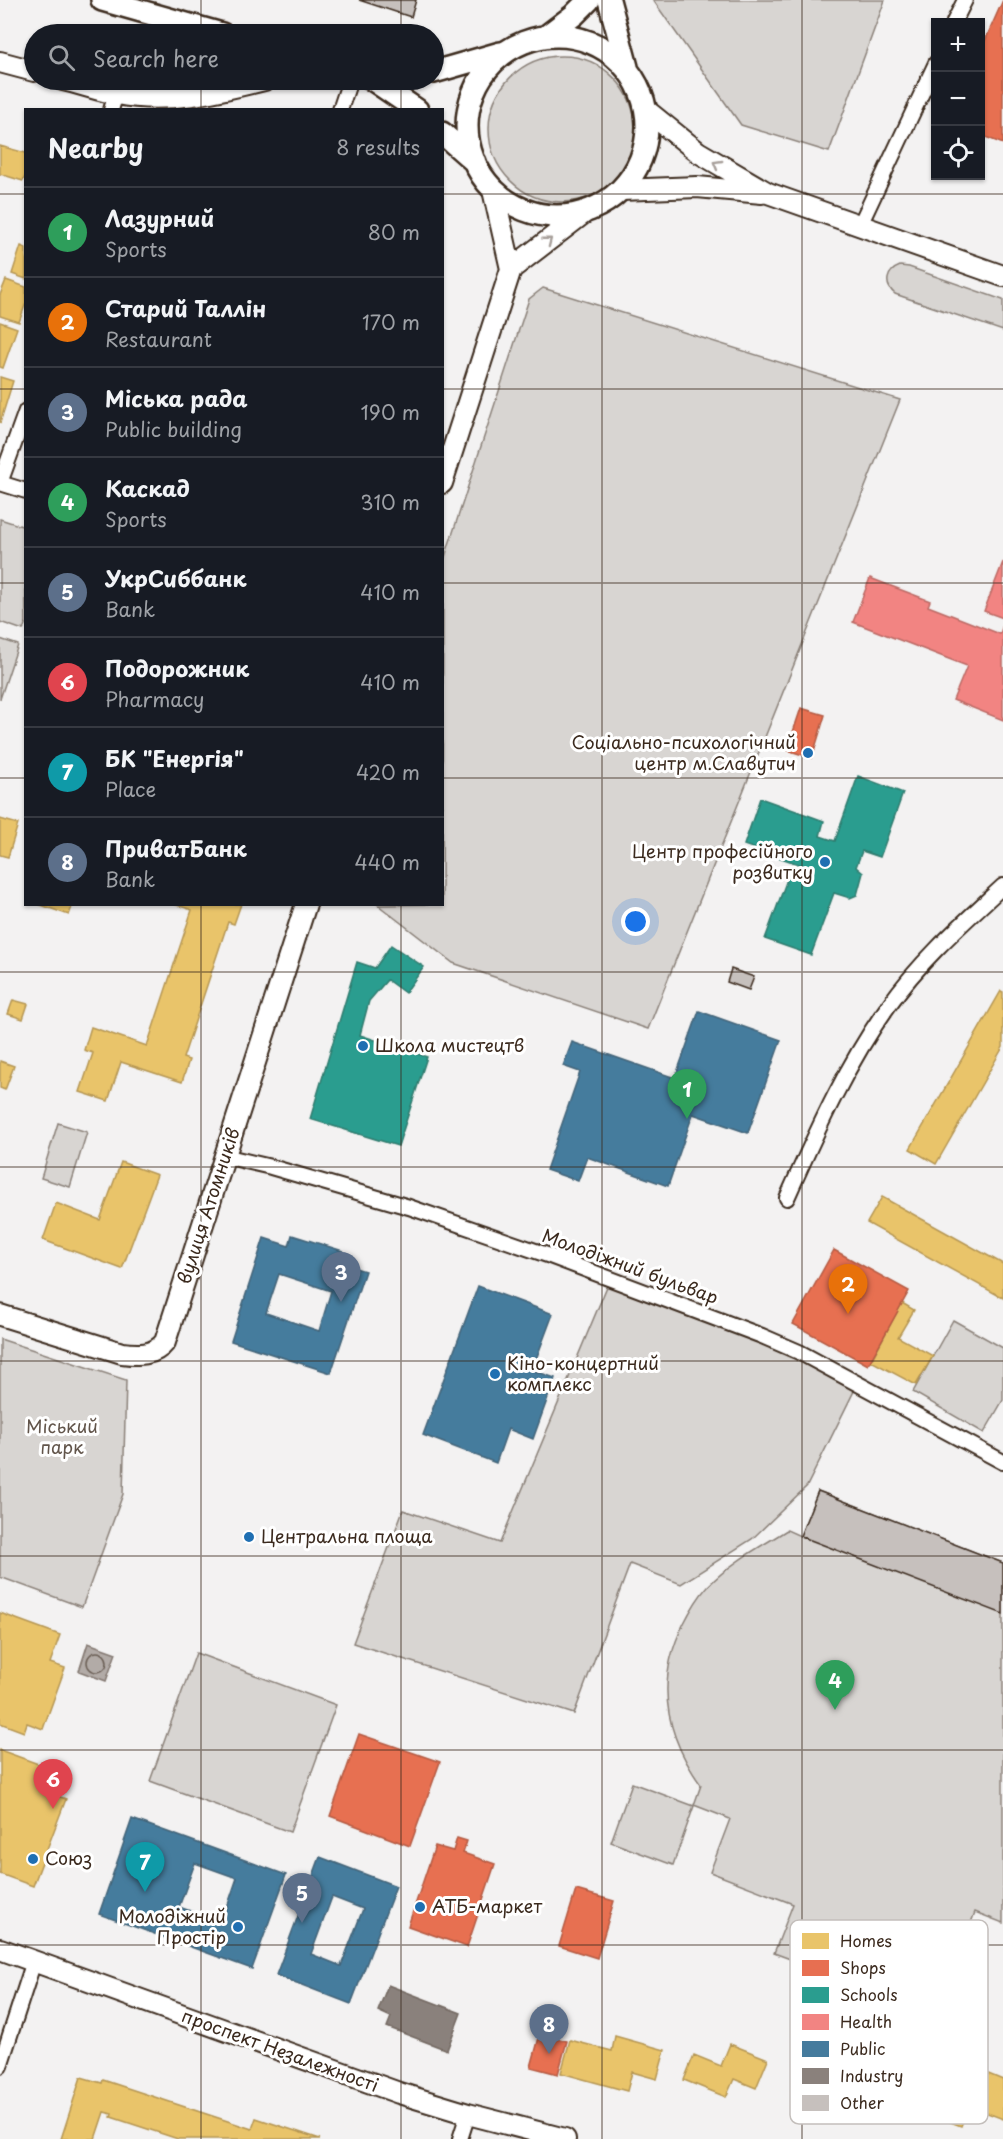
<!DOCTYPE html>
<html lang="en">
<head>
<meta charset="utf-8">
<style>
  :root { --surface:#171b24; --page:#242831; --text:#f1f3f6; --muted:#9ea1a6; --line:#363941; --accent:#1f6fb2 }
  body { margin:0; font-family:"Playpen Sans",sans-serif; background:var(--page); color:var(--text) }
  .controls { position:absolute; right:18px; top:18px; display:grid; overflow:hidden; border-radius:0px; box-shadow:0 2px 4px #0004 }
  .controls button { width:54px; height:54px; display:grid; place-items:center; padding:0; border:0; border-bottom:2px solid var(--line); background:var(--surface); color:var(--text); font:30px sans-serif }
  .you { position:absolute; left:636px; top:922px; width:21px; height:21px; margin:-15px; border:4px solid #fff; border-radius:50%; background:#1a73e8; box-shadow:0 0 0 9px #1a73e833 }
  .badge { display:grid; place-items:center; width:39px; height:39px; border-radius:50%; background:var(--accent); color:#fff; font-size:20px; font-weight:700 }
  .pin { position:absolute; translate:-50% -50px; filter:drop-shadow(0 2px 3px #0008) }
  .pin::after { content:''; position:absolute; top:32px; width:21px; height:18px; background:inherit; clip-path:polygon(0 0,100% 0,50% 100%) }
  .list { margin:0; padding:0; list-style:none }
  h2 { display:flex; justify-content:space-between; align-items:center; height:78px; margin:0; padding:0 24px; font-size:26px }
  h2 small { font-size:20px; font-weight:400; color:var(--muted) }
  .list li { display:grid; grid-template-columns:39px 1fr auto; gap:18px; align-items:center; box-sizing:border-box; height:90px; padding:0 24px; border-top:2px solid var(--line) }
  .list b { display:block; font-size:22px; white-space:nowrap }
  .list p { margin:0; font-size:20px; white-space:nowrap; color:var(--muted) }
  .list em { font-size:20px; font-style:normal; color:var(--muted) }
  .icon { flex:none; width:33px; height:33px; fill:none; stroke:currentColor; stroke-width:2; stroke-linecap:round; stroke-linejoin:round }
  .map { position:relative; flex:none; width:1003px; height:2139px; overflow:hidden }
  .search { position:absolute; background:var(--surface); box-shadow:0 2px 4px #0004; left:24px; top:24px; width:420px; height:66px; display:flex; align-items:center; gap:15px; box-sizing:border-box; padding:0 21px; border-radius:33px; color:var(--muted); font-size:22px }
  .panel { position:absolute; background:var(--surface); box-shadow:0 2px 4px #0004; left:24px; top:108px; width:420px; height:798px; border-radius:0px }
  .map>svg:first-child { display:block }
</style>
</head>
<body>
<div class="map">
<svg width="1003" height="2139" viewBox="0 0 1003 2139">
  <rect width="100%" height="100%" fill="#f3f2f2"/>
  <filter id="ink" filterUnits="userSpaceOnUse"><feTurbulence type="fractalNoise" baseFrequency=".0167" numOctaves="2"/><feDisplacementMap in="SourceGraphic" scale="12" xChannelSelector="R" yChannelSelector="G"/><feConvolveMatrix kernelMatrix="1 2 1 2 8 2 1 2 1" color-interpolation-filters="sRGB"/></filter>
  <g filter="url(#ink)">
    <path fill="#d8d5d2" stroke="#8a8078" stroke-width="1.5" d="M653,0H885L829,152L741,125Z
      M489 129a73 73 0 1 1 146 0a73 73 0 1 1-146 0Z
      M900,266L909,267L1003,300V331L895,294C883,284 887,271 900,266Z
      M543,288L900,400L648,1029L453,963L378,905L442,904L443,563L529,299Z
      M0,519L25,527L26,622L23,630L0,622Z
      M0,639L18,645L0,699Z
      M58,1123L87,1132L70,1187L41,1178Z
      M608,1284L756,1336L857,1385L807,1486L752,1539L681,1584L630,1564L574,1714L353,1643L403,1510L500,1543Z
      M953,1320L1003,1348V1400L984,1433L913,1392Z
      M0,1339L126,1380L123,1494L82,1607L0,1577Z
      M818,1491L1003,1563V1923L975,1912L955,1966L868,1933L850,1981L774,1953L793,1904L710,1872L730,1819L694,1805L701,1785C665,1735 655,1682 683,1625C690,1611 697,1598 708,1586C730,1563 760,1547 787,1530L800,1536Z
      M196,1653L336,1705L290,1832L150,1781Z
      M632,1783L694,1806L673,1865L611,1842Z"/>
    <path fill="#b2aba7" stroke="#827770" stroke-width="1.5" d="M88,1643L116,1653L106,1681L79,1671Z"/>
    <path fill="#e9c46a" stroke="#b59653" stroke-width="1.5" d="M0,146L26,153V174L23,181L0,174Z
      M21,246L26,248V279L12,274Z
      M6,280L26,287V303L19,322L0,316V295Z
      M0,322L17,328L3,368L0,367Z
      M0,377L13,381L0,423Z
      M0,819L18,824L8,857L0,855Z
      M38,904H73L69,915Z
      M174,904H241L234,924L228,922L183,1058L189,1060L182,1082L121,1062L108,1101L80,1092L93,1053L84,1050L91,1027L147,1046L192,910Z
      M1001,991L1003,992V1047L936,1164L910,1149Z
      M13,1000L28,1004L23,1019L8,1014Z
      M0,1061L14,1066L5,1090L0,1088Z
      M121,1162L157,1175L122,1269L43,1240L56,1203L100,1220Z
      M882,1197L1003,1264V1298L867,1223Z
      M902,1303L914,1310L898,1337L933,1356L916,1385L871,1361Z
      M0,1613L60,1635L50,1663L65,1668L43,1729L27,1723L24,1732L0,1723Z
      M0,1750L63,1773L55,1795L66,1799L33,1886L0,1874Z
      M615,2036L665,2050L657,2079L632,2072L627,2091L561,2073L570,2040L612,2051Z
      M730,2044L768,2059L756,2088L734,2079L726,2097L684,2080L694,2055L721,2066Z
      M974,2068L1003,2080V2119L969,2106L961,2126L920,2110L932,2076L966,2089Z
      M81,2077L102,2083L103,2080L252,2129L256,2118L320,2139H178L111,2117L112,2114L104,2112L95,2139H61Z"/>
    <path fill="#e76f51" stroke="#b35a42" stroke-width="1.5" d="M1003,0V144L983,136L980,142V52Z
      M801,708L825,715L812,758L787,750Z
      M834,1250L909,1291L868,1365L793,1324Z
      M359,1734L440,1762L410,1846L330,1816Z
      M457,1838L467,1841L463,1853L495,1864L467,1947L408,1926L435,1846L453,1851Z
      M576,1890L614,1901L597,1958L559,1946Z
      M540,2034L567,2041L558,2074L531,2067Z"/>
    <path fill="#2a9d8f" stroke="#2f7a6d" stroke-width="1.5" d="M858,776L903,793L880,857L862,851L856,867L863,873L857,895L850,898L834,893L811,955L765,939L789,874L803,879L807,867L744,845L760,798L824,821L820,836L835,841Z
      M391,945L424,967L405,993L387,980L369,1001L360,1035L427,1057L398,1146L310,1119L357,962L375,968Z"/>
    <path fill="#f28482" stroke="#bb6964" stroke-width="1.5" d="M1003,562V618L984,611Z
      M870,578L930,601L928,606L1000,634L1003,625V720L953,700L967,666L853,622Z"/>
    <path fill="#457b9d" stroke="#426377" stroke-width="1.5" fill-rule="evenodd" d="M699,1011L781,1040L748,1133L693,1114L668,1186L587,1157L578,1181L546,1170L580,1072L563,1066L572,1042L675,1078Z
      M292,1235L343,1251L339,1263L365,1271L331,1373L231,1341L264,1238L289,1246ZM279,1274L331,1291L319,1331L266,1313Z
      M478,1286L553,1314L532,1370L555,1378L533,1439L508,1429L496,1463L423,1435Z
      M132,1819L286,1875L252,1969L99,1914ZM195,1863L237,1878L222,1922L179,1907Z
      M320,1857L396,1886L351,2004L276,1975ZM332,1897L363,1909L341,1966L311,1954Z"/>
    <path fill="#8a817c" stroke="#726760" stroke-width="1.5" d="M388,1985L461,2013L447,2050L387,2027L391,2017L378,2011Z"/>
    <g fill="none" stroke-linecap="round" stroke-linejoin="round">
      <path stroke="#6b5e55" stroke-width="1.5" d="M87 1662a10 10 0 1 1 20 0a10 10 0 1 1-20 0Z"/>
    </g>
    <path fill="#c6c0bd" stroke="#3b2a1e" stroke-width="1.5" d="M359,0H416L411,17Z
      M731,969L754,977L749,990L727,982Z
      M818,1491L1003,1563V1614L800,1536Z"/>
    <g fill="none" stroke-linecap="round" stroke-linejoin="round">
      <defs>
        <path id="street" d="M954,22L965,0
          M111,110L116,94
          M340,110L350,80
          M860,225L936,63
          M0,483L26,411
          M0,483L26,491
          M224,1156L271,1167L409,1207L550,1256L762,1336L799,1352L1003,1462
          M787,1198C817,1131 846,1065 889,1005C921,960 963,923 1003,886
          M0,2066L34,1961
          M460,2139L468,2114"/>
        <path id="secondary" d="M0,62L34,71
          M63,80C81,84 99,91 117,94C166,104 216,92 264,80
          M646,110L698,152L768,193L1003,276
          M621,190L697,187L762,193
          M511,269L584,213
          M442,483L511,269L493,190
          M0,1315L122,1353C138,1355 154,1356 165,1342L306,904
          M0,1949L399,2093L468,2114L565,2139"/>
        <path id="primary" d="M102,0L222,34
          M609,0L627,67
          M467 126a90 90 0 1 1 180 0a90 90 0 1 1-180 0Z
          M545,37L574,15L589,0
          M434,72L500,53
          M373,80L417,110
          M442,133L475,162"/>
      </defs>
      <use href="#street" stroke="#3b2a1e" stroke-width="18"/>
      <use href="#secondary" stroke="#3b2a1e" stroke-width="24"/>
      <use href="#primary" stroke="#3b2a1e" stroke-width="26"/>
      <use href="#street" stroke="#fff" stroke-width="14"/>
      <use href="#secondary" stroke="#fff" stroke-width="20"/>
      <use href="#primary" stroke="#fff" stroke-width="21"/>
    </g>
    <defs><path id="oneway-chevron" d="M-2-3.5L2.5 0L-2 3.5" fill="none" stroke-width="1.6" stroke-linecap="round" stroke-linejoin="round" transform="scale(1.5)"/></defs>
    <g stroke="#a79f9a">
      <use href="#oneway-chevron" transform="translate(717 164) rotate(-150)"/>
      <use href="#oneway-chevron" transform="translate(548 241) rotate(-38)"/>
    </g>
  </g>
  <path fill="none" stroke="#3b2a1e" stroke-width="1.5" stroke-opacity="0.55" d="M201,0V34M401,0V34M602,0V2139M802,0V2139M201,80V110M401,80V110M0,194H26M442,194H1003M0,389H26M442,389H1003M0,583H26M442,583H1003M0,778H26M442,778H1003M201,904V2139M401,904V2139M0,972H1003M0,1167H1003M0,1361H1003M0,1556H1003M0,1750H1003M0,1945H1003"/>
  <g fill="#1f6fb2" stroke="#fff" stroke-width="2">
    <circle cx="808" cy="753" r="6"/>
    <circle cx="825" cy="862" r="6"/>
    <circle cx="363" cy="1046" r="6"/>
    <circle cx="495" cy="1374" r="6"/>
    <circle cx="249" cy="1537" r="6"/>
    <circle cx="33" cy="1859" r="6"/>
    <circle cx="420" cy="1907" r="6"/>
    <circle cx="238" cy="1927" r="6"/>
  </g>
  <g text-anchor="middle" stroke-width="6" stroke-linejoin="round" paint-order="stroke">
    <g font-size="18" fill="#3b2a1e" stroke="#fff" text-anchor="start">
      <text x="796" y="749" text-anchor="end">Соціально-психологічний<tspan x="796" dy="21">центр м.Славутич</tspan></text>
      <text x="813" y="858" text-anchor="end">Центр професійного<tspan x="813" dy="21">розвитку</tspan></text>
      <text x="375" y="1052">Школа мистецтв</text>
      <text x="507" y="1370">Кіно-концертний<tspan x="507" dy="21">комплекс</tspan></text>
      <text x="261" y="1543">Центральна площа</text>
      <text x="45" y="1865">Союз</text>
      <text x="432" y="1913">АТБ-маркет</text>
      <text x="226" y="1923" text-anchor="end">Молодіжний<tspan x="226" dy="21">Простір</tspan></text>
    </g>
    <g font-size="18" fill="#3b2a1e" stroke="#fff">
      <text transform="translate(209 1206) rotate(-72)" y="6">вулиця Атомників</text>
      <text transform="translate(630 1267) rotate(20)" y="6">Молодіжний бульвар</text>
      <text transform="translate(280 2051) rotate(20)" y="6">проспект Незалежності</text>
    </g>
    <g font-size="18" fill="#62554b" stroke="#fff">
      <text x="62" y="1433">Міський<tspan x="62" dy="21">парк</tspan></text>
    </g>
  </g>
  <rect x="790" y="1920" width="198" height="204" rx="9" fill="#fff" stroke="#c4bfbc" stroke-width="1.5"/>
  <rect x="802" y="1933" width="27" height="16" fill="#e9c46a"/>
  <rect x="802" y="1960" width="27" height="16" fill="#e76f51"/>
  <rect x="802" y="1987" width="27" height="16" fill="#2a9d8f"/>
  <rect x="802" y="2014" width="27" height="16" fill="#f28482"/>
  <rect x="802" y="2041" width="27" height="16" fill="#457b9d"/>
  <rect x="802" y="2068" width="27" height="16" fill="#8a817c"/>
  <rect x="802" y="2095" width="27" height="16" fill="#c6c0bd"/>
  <g font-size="16" fill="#3b2a1e">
    <text x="840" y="1947">Homes</text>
    <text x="840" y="1974">Shops</text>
    <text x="840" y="2001">Schools</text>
    <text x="840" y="2028">Health</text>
    <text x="840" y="2055">Public</text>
    <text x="840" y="2082">Industry</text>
    <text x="840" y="2109">Other</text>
  </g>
</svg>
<div class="controls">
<button>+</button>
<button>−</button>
<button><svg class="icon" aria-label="locate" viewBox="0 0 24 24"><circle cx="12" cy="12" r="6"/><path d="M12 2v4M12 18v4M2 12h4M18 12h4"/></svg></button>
</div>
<div class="you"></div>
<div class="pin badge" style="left:687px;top:1119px;background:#2e9e5b">1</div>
<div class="pin badge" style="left:848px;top:1314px;background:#e8710a">2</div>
<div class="pin badge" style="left:341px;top:1302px;background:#5c6f8a">3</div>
<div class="pin badge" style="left:835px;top:1710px;background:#2e9e5b">4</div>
<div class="pin badge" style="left:302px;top:1923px;background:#5c6f8a">5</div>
<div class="pin badge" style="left:53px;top:1809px;background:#e0444e">6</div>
<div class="pin badge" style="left:145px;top:1892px;background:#0f9aa8">7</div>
<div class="pin badge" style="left:549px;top:2054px;background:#5c6f8a">8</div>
<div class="search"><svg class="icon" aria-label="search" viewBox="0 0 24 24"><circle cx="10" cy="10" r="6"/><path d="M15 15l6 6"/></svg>Search here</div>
<section class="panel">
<h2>Nearby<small>8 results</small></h2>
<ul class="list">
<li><span class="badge" style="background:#2e9e5b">1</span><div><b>Лазурний</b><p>Sports</p></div><em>80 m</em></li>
<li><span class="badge" style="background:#e8710a">2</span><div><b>Старий Таллін</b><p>Restaurant</p></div><em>170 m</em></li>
<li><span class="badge" style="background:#5c6f8a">3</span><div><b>Міська рада</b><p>Public building</p></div><em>190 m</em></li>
<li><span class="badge" style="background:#2e9e5b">4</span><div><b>Каскад</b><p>Sports</p></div><em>310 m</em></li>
<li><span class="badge" style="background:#5c6f8a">5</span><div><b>УкрСиббанк</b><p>Bank</p></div><em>410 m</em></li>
<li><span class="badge" style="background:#e0444e">6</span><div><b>Подорожник</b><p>Pharmacy</p></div><em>410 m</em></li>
<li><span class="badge" style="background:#0f9aa8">7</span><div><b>БК &quot;Енергія&quot;</b><p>Place</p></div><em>420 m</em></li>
<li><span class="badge" style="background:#5c6f8a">8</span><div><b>ПриватБанк</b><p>Bank</p></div><em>440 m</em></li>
</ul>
</section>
</div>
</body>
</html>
